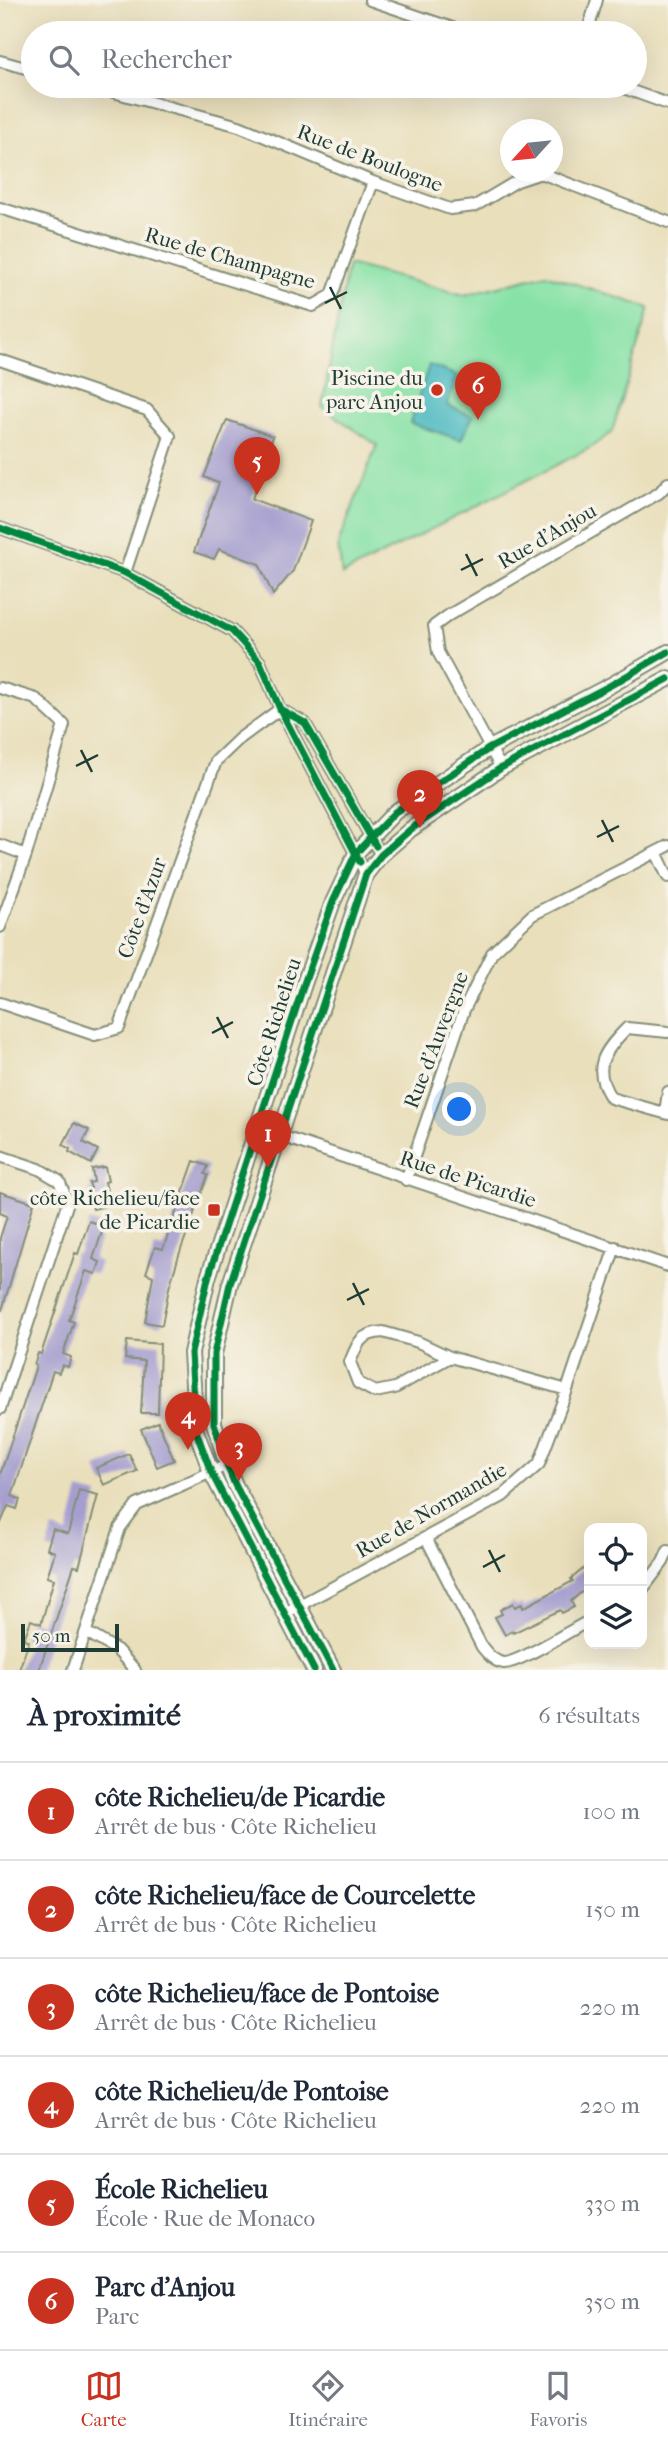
<!DOCTYPE html>
<html lang="fr">
<head>
<meta charset="utf-8">
<style>
  :root { --surface:#fff; --page:#f2f2f3; --text:#1f2937; --muted:#747a83; --line:#e0e1e3; --accent:#c8321e }
  body { margin:0; font-family:"IM FELL French Canon",serif; background:var(--page); color:var(--text) }
  .controls { position:absolute; right:21px; bottom:21px; display:grid; overflow:hidden; border-radius:14px; box-shadow:0 7px 28px #0002 }
  .controls button { width:63px; height:63px; display:grid; place-items:center; padding:0; border:0; border-bottom:2px solid var(--line); background:var(--surface); color:var(--text); font:35px sans-serif }
  .compass { position:absolute; left:500px; top:119px; width:63px; height:63px; border-radius:50%; background:var(--surface); box-shadow:0 7px 28px #0002; rotate:243deg }
  .scale { position:absolute; left:21px; bottom:18px; width:98px; box-sizing:border-box; padding-left:7px; border:4px solid #1f3d34; border-top:0; font-size:19px; line-height:24px; white-space:nowrap; color:#1f3d34; -webkit-text-stroke:5px #f7f3e8; paint-order:stroke }
  .you { position:absolute; left:460px; top:1110px; width:24px; height:24px; margin:-18px; border:5px solid #fff; border-radius:50%; background:#1a73e8; box-shadow:0 0 0 10px #1a73e833 }
  .badge { display:grid; place-items:center; width:46px; height:46px; border-radius:50%; background:var(--accent); color:#fff; font-size:23px; font-weight:700 }
  .pin { position:absolute; translate:-50% -58px; filter:drop-shadow(0 2px 4px #0008) }
  .pin::after { content:''; position:absolute; top:37px; width:24px; height:21px; background:inherit; clip-path:polygon(0 0,100% 0,50% 100%) }
  .list { margin:0; padding:0; list-style:none }
  h2 { display:flex; justify-content:space-between; align-items:center; height:91px; margin:0; padding:0 28px; font-size:30px }
  h2 small { font-size:23px; font-weight:400; color:var(--muted) }
  .list li { display:grid; grid-template-columns:46px 1fr auto; gap:21px; align-items:center; box-sizing:border-box; height:98px; padding:0 28px; border-top:2px solid var(--line) }
  .list b { display:block; font-size:26px; white-space:nowrap }
  .list p { margin:0; font-size:23px; white-space:nowrap; color:var(--muted) }
  .list em { font-size:23px; font-style:normal; color:var(--muted) }
  .icon { flex:none; width:38px; height:38px; fill:none; stroke:currentColor; stroke-width:2; stroke-linecap:round; stroke-linejoin:round }
  .map { position:relative; flex:none; width:668px; height:1670px; overflow:hidden }
  .search { position:absolute; background:var(--surface); box-shadow:0 7px 28px #0002; left:21px; right:21px; top:21px; height:77px; display:flex; align-items:center; gap:18px; box-sizing:border-box; padding:0 24px; border-radius:38px; color:var(--muted); font-size:26px }
  .sheet { height:679px; background:var(--surface) }
  nav { display:flex; justify-content:space-around; align-items:center; box-sizing:border-box; height:98px; border-top:2px solid var(--line); background:var(--surface); font-size:19px; color:var(--muted) }
  nav a { display:grid; justify-items:center; gap:4px }
  nav .on { color:var(--accent) }
  .map>svg:first-child { display:block }
</style>
</head>
<body>
<div class="map">
<svg width="668" height="1670" viewBox="0 0 668 1670">
  <rect width="100%" height="100%" fill="#f7f3e8"/>
  <filter id="ink" filterUnits="userSpaceOnUse"><feTurbulence type="fractalNoise" baseFrequency=".0143" numOctaves="2"/><feDisplacementMap in="SourceGraphic" scale="14" xChannelSelector="R" yChannelSelector="G"/><feConvolveMatrix kernelMatrix="1 2 1 2 8 2 1 2 1" color-interpolation-filters="sRGB"/></filter>
  <filter id="wash" filterUnits="userSpaceOnUse"><feTurbulence type="fractalNoise" baseFrequency=".00686" numOctaves="4" result="noise"/><feDisplacementMap in="SourceGraphic" scale="28" xChannelSelector="R" yChannelSelector="G"/><feGaussianBlur stdDeviation="1.57" result="paint"/><feColorMatrix in="noise" values="0 0 0 0 0 0 0 0 0 0 0 0 0 0 0 0 0 1.4 0 .05"/><feComposite in="paint" operator="in"/></filter>
  <g filter="url(#wash)">
    <rect width="100%" height="100%" fill="#e9dfbb"/>
    <path fill="#88e2a7" stroke="#54906e" stroke-width="2" d="M348,264L464,295L546,274L649,308L612,432L590,448L342,575L338,544L377,445L322,407Z"/>
    <path fill="#4ab9c1" stroke="#347b7a" stroke-width="2" d="M429,365L458,376L447,405L473,416L461,440L410,423Z"/>
    <g id="blocks">
      <path fill="#a59ecf" d="M227,420L273,436L252,499L311,521L293,571L273,595L259,564L219,549L214,559L194,552L219,483L204,477Z
        M74,1123L89,1130L83,1142L98,1150L91,1164L69,1152L70,1149L63,1145Z
        M194,1161L208,1166L205,1174L208,1175L179,1255L169,1288L162,1325L145,1322L153,1276L146,1273L155,1247L163,1249Z
        M105,1167L108,1181L105,1182L110,1205L93,1209L89,1189L91,1188L89,1183L94,1182L92,1169Z
        M0,1192L34,1203L2,1310H0V1238L7,1216L0,1213Z
        M89,1221L104,1226L93,1259L100,1262L96,1274L86,1271L69,1320L74,1322L63,1354L71,1357L68,1367L62,1365L59,1373L53,1371L12,1496L20,1499L17,1509L8,1506L0,1525V1475L36,1366L34,1365L38,1353L41,1354L75,1253L78,1254Z
        M127,1341L160,1344L158,1413H141L144,1361L125,1359Z
        M158,1422L174,1460L157,1467L141,1429Z
        M129,1454L137,1471L104,1485L96,1468Z
        M79,1490L98,1495L79,1567L74,1566L39,1670H19L29,1641L24,1639L31,1620L41,1624L54,1579L47,1577L55,1552L47,1549L53,1529L68,1534Z
        M589,1564V1586L571,1601L574,1607L562,1613L560,1610L513,1633L512,1631L505,1635L495,1617L502,1614L500,1610L513,1603L515,1607L522,1604L523,1608L573,1581L571,1579Z"/>
    </g>
  </g>
  <g filter="url(#ink)">
    <use href="#blocks" fill-opacity="0" stroke="#848e78" stroke-width="2"/>
    <g fill="none" stroke-linecap="round" stroke-linejoin="round">
      <defs>
        <path id="minor" d="M370,0L467,33
          M587,33L597,0
          M0,61L33,70
          M91,86L239,126L373,182L450,209L475,206L517,181L541,173L668,222
          M618,86L668,104
          M0,208L313,306L332,295L373,182
          M0,360L147,410L170,436L125,573
          M0,528L125,573L232,631L260,662L280,709L366,874
          M0,688L36,699L64,725L26,855L0,927
          M280,709L305,723L381,855
          M501,768L438,652L434,626L449,615L659,493L668,483
          M0,845L26,855
          M656,852L668,877
          M0,1003L95,1035L119,1028L216,761L239,739L280,709
          M668,1032L627,1028C604,1051 591,1068 611,1098L668,1114
          M665,1113L668,1092
          M257,1128L668,1266
          M0,1156L39,1169L59,1181L68,1202L0,1409
          M406,1180L464,1010L492,953L532,915L668,846
          M383,1332L418,1342L450,1357L395,1388L375,1392L358,1383L350,1362C358,1342 360,1334 383,1332Z
          M450,1357L567,1390
          M426,1538L482,1647C488,1654 494,1662 504,1663C520,1663 572,1629 589,1621
          M642,1590L663,1562L668,1551
          M285,1613L503,1496L539,1464L567,1390L615,1247
          M86,1632L117,1650L135,1670
          M73,1670L120,1528L137,1505L227,1465"/>
        <path id="tertiary" d="M314,1670L211,1472L196,1431L191,1353L208,1278L304,984L333,902L356,853L395,812L490,748L611,685L668,652
          M333,1670L235,1485L227,1465L214,1423V1354L230,1284L366,874L381,855L411,829L501,768L668,679"/>
      </defs>
      <use href="#minor" stroke="#848e78" stroke-width="14"/>
      <use href="#tertiary" stroke="#848e78" stroke-width="18"/>
      <use href="#minor" stroke="#fff" stroke-width="10"/>
      <use href="#tertiary" stroke="#fff" stroke-width="14"/>
      <defs>
        <path id="cycleway" d="M0,528L125,573L232,631L260,662L280,709L360,862
          M280,709L305,723L376,846
          M314,1670L211,1472L196,1431L191,1353L208,1278L304,984L333,902L356,853L395,812L490,748L611,685L668,652
          M333,1670L235,1485L227,1465L214,1423V1354L230,1284L366,874L381,855L411,829L501,768L668,679"/>
      </defs>
      <use href="#cycleway" stroke="#f7f3e8" stroke-width="11"/>
      <use href="#cycleway" stroke="#00873e" stroke-width="7"/>
    </g>
  </g>
  <path fill="none" stroke="#1f3d34" stroke-width="2.5" d="M330,287L341,309M325,303L347,292M466,554L477,576M461,570L483,559M81,750L92,772M76,766L98,755M602,820L613,842M597,837L619,826M217,1017L228,1038M212,1033L233,1022M353,1283L364,1305M347,1300L369,1289M489,1550L500,1572M483,1567L505,1555"/>
  <g fill="#c8321e" stroke="#f7f3e8" stroke-width="2.5">
    <circle cx="437" cy="390" r="7"/>
    <rect x="207" y="1203" width="14" height="14" rx="3.5"/>
  </g>
  <g text-anchor="middle" stroke-width="7" stroke-linejoin="round" paint-order="stroke">
    <g font-size="21" fill="#1f3d34" stroke="#f7f3e8">
      <text transform="translate(370 158) rotate(21)" y="7">Rue de Boulogne</text>
      <text transform="translate(230 258) rotate(16)" y="7">Rue de Champagne</text>
      <text transform="translate(547 536) rotate(-30)" y="7">Rue d'Anjou</text>
      <text transform="translate(142 908) rotate(-70)" y="7">Côte d'Azur</text>
      <text transform="translate(274 1022) rotate(-72)" y="7">Côte Richelieu</text>
      <text transform="translate(436 1040) rotate(-69)" y="7">Rue d'Auvergne</text>
      <text transform="translate(468 1179) rotate(18)" y="7">Rue de Picardie</text>
      <text transform="translate(431 1510) rotate(-30)" y="7">Rue de Normandie</text>
    </g>
    <g font-size="21" fill="#1f3d34" stroke="#f7f3e8" text-anchor="end">
      <text x="423" y="385">Piscine du<tspan x="423" dy="24">parc Anjou</tspan></text>
      <text x="200" y="1205">côte Richelieu/face<tspan x="200" dy="24">de Picardie</tspan></text>
    </g>
  </g>
</svg>
<div class="controls">
<button><svg class="icon" aria-label="locate" viewBox="0 0 24 24"><circle cx="12" cy="12" r="6"/><path d="M12 2v4M12 18v4M2 12h4M18 12h4"/></svg></button>
<button><svg class="icon" aria-label="layers" viewBox="0 0 24 24"><path d="M12 4l9 5-9 5-9-5zM3 14l9 5 9-5"/></svg></button>
</div>
<svg class="compass" viewBox="-18 -18 36 36"><path d="M0-13l5 13h-10z" fill="#e53935"/><path d="M0 13l5-13h-10z" fill="#747a83"/></svg>
<div class="scale">50 m</div>
<div class="you"></div>
<div class="pin badge" style="left:268px;top:1168px">1</div>
<div class="pin badge" style="left:420px;top:828px">2</div>
<div class="pin badge" style="left:239px;top:1481px">3</div>
<div class="pin badge" style="left:188px;top:1450px">4</div>
<div class="pin badge" style="left:257px;top:495px">5</div>
<div class="pin badge" style="left:478px;top:420px">6</div>
<div class="search"><svg class="icon" aria-label="search" viewBox="0 0 24 24"><circle cx="10" cy="10" r="6"/><path d="M15 15l6 6"/></svg>Rechercher</div>
</div>
<section class="sheet">
<h2>À proximité<small>6 résultats</small></h2>
<ul class="list">
<li><span class="badge">1</span><div><b>côte Richelieu/de Picardie</b><p>Arrêt de bus · Côte Richelieu</p></div><em>100 m</em></li>
<li><span class="badge">2</span><div><b>côte Richelieu/face de Courcelette</b><p>Arrêt de bus · Côte Richelieu</p></div><em>150 m</em></li>
<li><span class="badge">3</span><div><b>côte Richelieu/face de Pontoise</b><p>Arrêt de bus · Côte Richelieu</p></div><em>220 m</em></li>
<li><span class="badge">4</span><div><b>côte Richelieu/de Pontoise</b><p>Arrêt de bus · Côte Richelieu</p></div><em>220 m</em></li>
<li><span class="badge">5</span><div><b>École Richelieu</b><p>École · Rue de Monaco</p></div><em>330 m</em></li>
<li><span class="badge">6</span><div><b>Parc d'Anjou</b><p>Parc</p></div><em>350 m</em></li>
</ul>
</section>
<nav>
<a class="on"><svg class="icon" aria-label="map" viewBox="0 0 24 24"><path d="M3 6l6-2 6 2 6-2v14l-6 2-6-2-6 2zM9 4v14M15 6v14"/></svg>Carte</a>
<a><svg class="icon" aria-label="directions" viewBox="0 0 24 24"><path d="M12 3l9 9-9 9-9-9zM9 14v-3h6M13 9l2 2-2 2"/></svg>Itinéraire</a>
<a><svg class="icon" aria-label="saved" viewBox="0 0 24 24"><path d="M7 4h10v16l-5-4-5 4z"/></svg>Favoris</a>
</nav>
</body>
</html>
